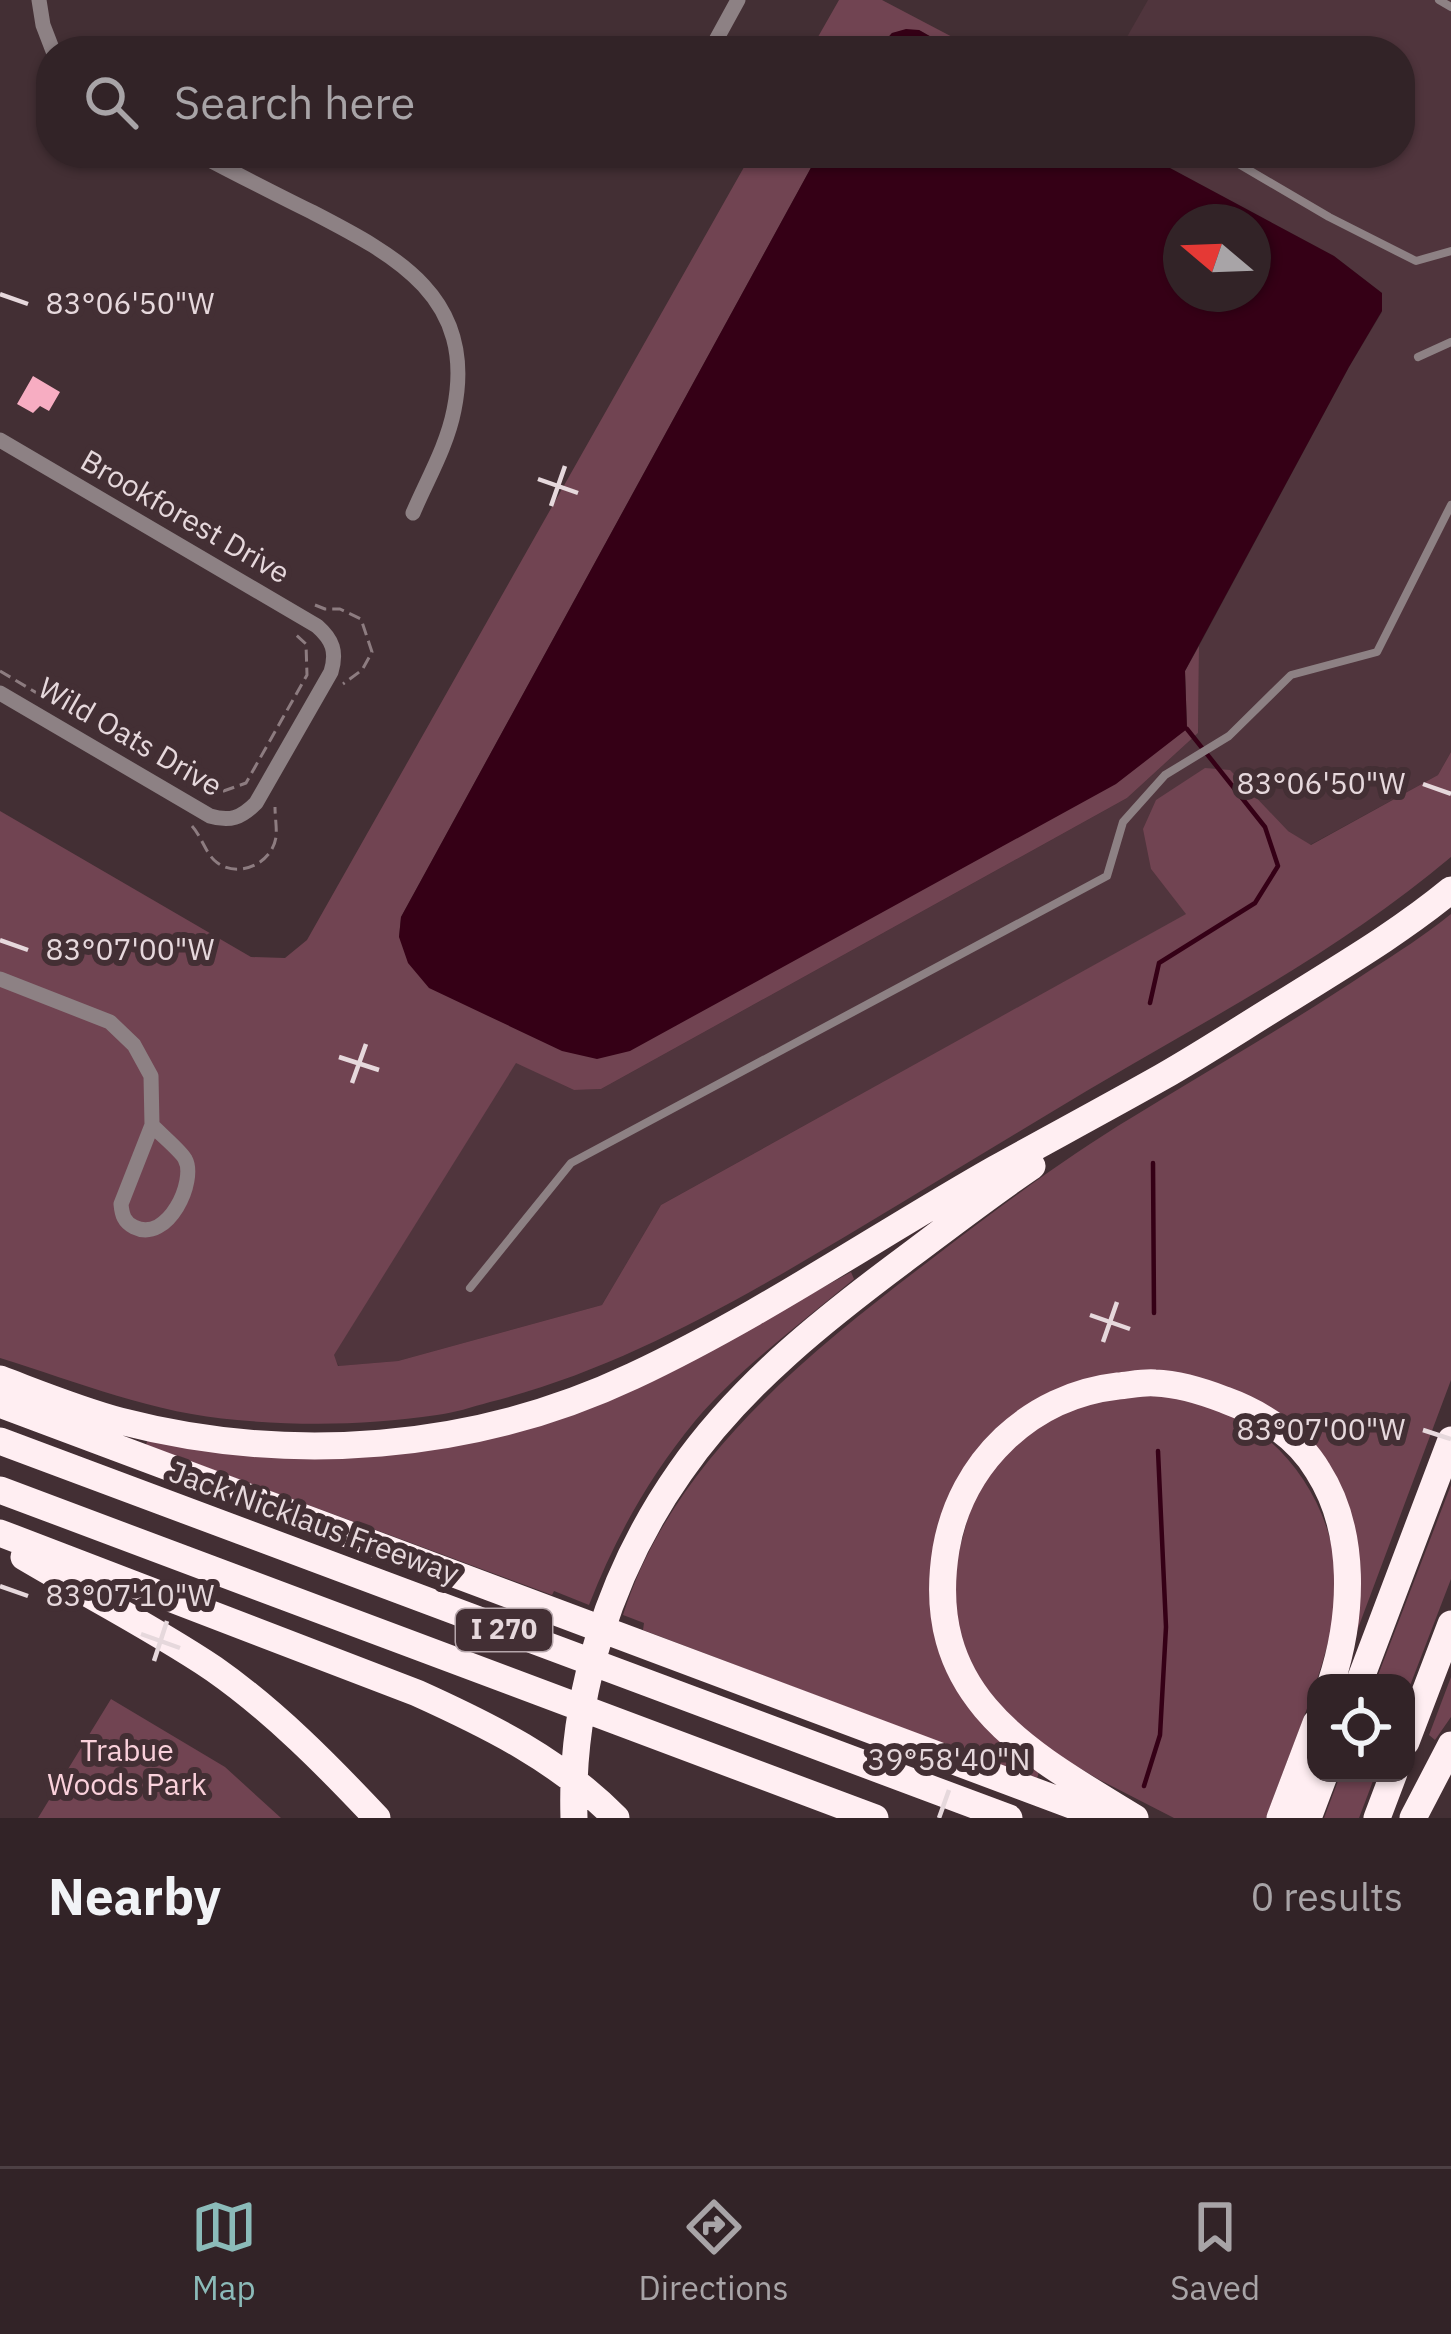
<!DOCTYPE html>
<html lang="en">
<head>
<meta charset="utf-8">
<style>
  :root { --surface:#322327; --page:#3a2b2f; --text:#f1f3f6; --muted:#a8a4a7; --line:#4d4044; --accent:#8bbbb9 }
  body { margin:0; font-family:"IBM Plex Sans",sans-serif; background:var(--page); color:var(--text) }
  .controls { position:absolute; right:36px; bottom:36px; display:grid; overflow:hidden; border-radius:24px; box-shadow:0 3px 9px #0004 }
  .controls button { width:108px; height:108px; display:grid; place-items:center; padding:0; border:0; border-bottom:3px solid var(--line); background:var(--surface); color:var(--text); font:60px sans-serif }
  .compass { position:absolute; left:1163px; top:204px; width:108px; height:108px; border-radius:50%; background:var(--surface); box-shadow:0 3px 9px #0004; rotate:289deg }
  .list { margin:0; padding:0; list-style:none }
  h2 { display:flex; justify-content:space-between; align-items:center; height:156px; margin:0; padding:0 48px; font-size:51px }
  h2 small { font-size:39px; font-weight:400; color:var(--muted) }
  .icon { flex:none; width:66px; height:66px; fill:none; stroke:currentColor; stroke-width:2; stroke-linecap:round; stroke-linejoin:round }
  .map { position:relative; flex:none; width:1451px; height:1818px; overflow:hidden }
  .search { position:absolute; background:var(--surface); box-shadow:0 3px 9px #0004; left:36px; right:36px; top:36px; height:132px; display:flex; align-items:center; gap:30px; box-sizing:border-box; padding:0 42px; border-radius:48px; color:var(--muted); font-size:45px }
  .sheet { height:348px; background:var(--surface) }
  nav { display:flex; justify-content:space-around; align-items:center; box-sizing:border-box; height:168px; border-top:3px solid var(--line); background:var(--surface); font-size:33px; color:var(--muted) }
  nav a { display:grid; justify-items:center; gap:6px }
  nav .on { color:var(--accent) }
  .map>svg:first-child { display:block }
</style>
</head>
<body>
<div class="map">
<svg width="1451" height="1818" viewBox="0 0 1451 1818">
  <rect width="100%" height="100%" fill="#432f34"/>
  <path fill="#50353d" d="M1148,0H1451V752L1438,775L1310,845L1288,831L1151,869L1187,914L661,1205L602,1305L398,1361L339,1366L333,1356L516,1062L574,1090L601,1089L1127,798L1198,733L1199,646L1349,367L1382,312V293L1334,256L1142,153H1400V51H1119Z"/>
  <path fill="#714452" d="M839,0H882L979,51H956L919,30L892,33L876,51H810Z
    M752,153H819L401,917L399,937L1187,729L1185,671L1199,646L1198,733L1127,798L601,1089L574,1090L516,1063L334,1355L338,1366L398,1361L602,1305L661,1205L1186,914L1151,869L1143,829L1156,800L1205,768L1230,770L1288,831L1311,845L1438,775L1451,752V857C1328,961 1182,1032 1045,1116C957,1169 869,1223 780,1275C687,1328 594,1376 490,1402C472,1407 454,1413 437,1415C371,1425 303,1426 237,1420C156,1414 77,1382 0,1358V811L251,957L285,958L307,940Z
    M1451,914V1380L1354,1639V1548L1278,1422L1116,1375L959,1482L940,1639L1040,1768L1037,1779L643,1630L644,1623L623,1615C673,1457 815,1348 942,1251C1005,1203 1069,1155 1136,1115C1214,1067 1293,1022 1369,971C1397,953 1425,935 1451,914Z
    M851,1272L854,1279C800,1324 741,1367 695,1421C649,1477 615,1538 589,1605L554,1591L552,1595L146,1445L149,1434L365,1452L676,1368Z
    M1143,1394C1158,1395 1174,1395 1189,1399C1288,1422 1354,1526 1332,1626C1318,1689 1288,1756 1266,1818H1174L1098,1779L1053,1752L997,1711L960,1642L952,1577L973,1499L992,1467L1021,1436L1054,1415L1096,1399Z
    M1451,1485V1579L1406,1696V1683H1375Z
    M1451,1677V1717L1435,1740L1429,1735Z
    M111,1699L225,1767L281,1818H38Z
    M1341,1773H1376L1359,1818H1324Z"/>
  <path fill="#350016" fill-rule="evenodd" d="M906,29L919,30L956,51H876L892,33Z
    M819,153H1142L1334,256L1382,293V311L1349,367L1185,671L1187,729L1116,784L630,1051L597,1059L562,1051L429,988L408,963L399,937L401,917ZM1181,222H1253V294H1181Z"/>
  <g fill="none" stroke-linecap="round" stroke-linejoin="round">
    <path stroke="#350016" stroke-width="4.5" d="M1150,1003L1159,963L1255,903L1278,866L1265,827L1187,729
      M1153,1163L1154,1313
      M1144,1786L1160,1735L1166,1627L1158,1451"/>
  </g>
  <path fill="#f7adc2" d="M33,376L60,392L49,411L40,406L33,413L17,404Z"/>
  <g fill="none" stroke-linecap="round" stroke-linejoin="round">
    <path stroke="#8d7c80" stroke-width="3" stroke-dasharray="12 6" stroke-linecap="butt" d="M315,605L325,609H340L361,619L372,652L362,670L343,684
      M0,671L82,720
      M173,774L218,793L246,783L307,675L306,644L295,634
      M192,826C201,836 205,851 214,860C235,880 272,865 276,837C277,828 275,817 275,807"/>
    <path stroke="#8d8184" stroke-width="8" d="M1439,0L1451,7
      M1220,153L1329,217L1416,261L1451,251
      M1418,357L1451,342
      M470,1288L571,1163L1107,876L1123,822L1165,775L1229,736L1291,675L1377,652L1451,505"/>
    <path stroke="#8d8184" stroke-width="15" d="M39,0L43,25L53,51
      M710,51L738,0
      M196,153C235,173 273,193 312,212C397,256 477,298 454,410C447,446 427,480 413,513
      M0,440L317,626C333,640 337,652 331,672L256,803C241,818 230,822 210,816L0,693
      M0,979L110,1022L134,1045L151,1076L152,1125L121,1204C122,1215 124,1222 134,1227C168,1244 197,1180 185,1159C181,1151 160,1134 152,1125"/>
    <path stroke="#ffeef2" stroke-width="27" d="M0,1379C40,1394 79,1410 120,1421C290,1465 474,1451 633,1376C759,1317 875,1237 995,1169C1051,1138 1107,1108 1162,1077C1204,1053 1245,1026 1286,1001C1342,966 1400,932 1451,890
      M0,1404L1106,1818
      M0,1441L1009,1818
      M0,1490L875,1818
      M0,1533L417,1693C490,1726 559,1760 616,1818
      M24,1557C88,1595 153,1628 214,1669C274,1711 327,1765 377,1818
      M1359,1683L1451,1440
      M1406,1742L1451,1624
      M574,1818C570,1696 610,1572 680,1472C741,1384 828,1316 913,1253C953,1223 992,1193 1032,1166
      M1135,1818C1027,1752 922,1697 946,1549C961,1462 1030,1396 1118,1386C1130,1385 1143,1382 1155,1383C1180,1384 1202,1391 1225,1400C1261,1413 1298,1437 1318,1471C1357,1532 1353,1616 1331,1683
      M1280,1818L1316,1723
      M1308,1818L1325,1773
      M1377,1818L1394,1773
      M1413,1818L1451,1745"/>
  </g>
  <path fill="none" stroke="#e6d8dc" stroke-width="4.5" d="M0,294L28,304M538,479L578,493M551,506L565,466M1423,784L1451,794M0,940L28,950M339,1057L379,1070M352,1083L366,1044M1090,1315L1130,1329M1103,1342L1117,1302M1423,1430L1451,1439M0,1586L28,1596M141,1634L180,1648M154,1661L167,1621M939,1818L949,1790"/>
  <g text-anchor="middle" stroke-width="12" stroke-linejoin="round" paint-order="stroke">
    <rect fill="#432f34" stroke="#b5a5aa" stroke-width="3" x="456" y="1609" width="96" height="42" rx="9"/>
    <g font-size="27" font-weight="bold" fill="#e6d8dc">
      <text x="504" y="1639">I 270</text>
    </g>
    <g font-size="30" fill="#e6d8dc" stroke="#432f34">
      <text transform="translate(185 517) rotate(30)" y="10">Brookforest Drive</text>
      <text transform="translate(130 737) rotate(30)" y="10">Wild Oats Drive</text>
      <text transform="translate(314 1523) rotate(20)" y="10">Jack Nicklaus Freeway</text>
    </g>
    <g font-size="30" fill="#fad1db" stroke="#432f34">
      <text x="127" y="1761">Trabue<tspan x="127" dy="34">Woods Park</tspan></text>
    </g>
  </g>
  <g font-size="30" text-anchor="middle" fill="#e6d8dc" stroke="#432f34" stroke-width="12" stroke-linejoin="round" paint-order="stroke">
    <text x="130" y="314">83°06'50"W</text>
    <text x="1321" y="794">83°06'50"W</text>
    <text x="130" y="960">83°07'00"W</text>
    <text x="1321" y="1440">83°07'00"W</text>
    <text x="130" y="1606">83°07'10"W</text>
    <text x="949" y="1770">39°58'40"N</text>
  </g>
</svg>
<div class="controls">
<button><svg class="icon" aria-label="locate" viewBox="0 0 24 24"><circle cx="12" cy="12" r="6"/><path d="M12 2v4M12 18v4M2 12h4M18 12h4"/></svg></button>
</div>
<svg class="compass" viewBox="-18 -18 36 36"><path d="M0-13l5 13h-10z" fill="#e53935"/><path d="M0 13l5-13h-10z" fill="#a8a4a7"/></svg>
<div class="search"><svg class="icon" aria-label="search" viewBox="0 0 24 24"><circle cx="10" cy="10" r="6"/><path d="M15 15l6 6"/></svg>Search here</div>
</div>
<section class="sheet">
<h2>Nearby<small>0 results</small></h2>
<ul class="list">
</ul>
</section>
<nav>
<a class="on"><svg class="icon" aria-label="map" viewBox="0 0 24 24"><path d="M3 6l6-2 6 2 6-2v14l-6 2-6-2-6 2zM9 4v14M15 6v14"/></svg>Map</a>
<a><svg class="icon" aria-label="directions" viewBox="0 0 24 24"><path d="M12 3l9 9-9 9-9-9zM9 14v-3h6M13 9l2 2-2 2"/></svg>Directions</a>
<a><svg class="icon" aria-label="saved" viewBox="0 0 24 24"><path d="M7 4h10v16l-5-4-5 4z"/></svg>Saved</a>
</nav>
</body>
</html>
